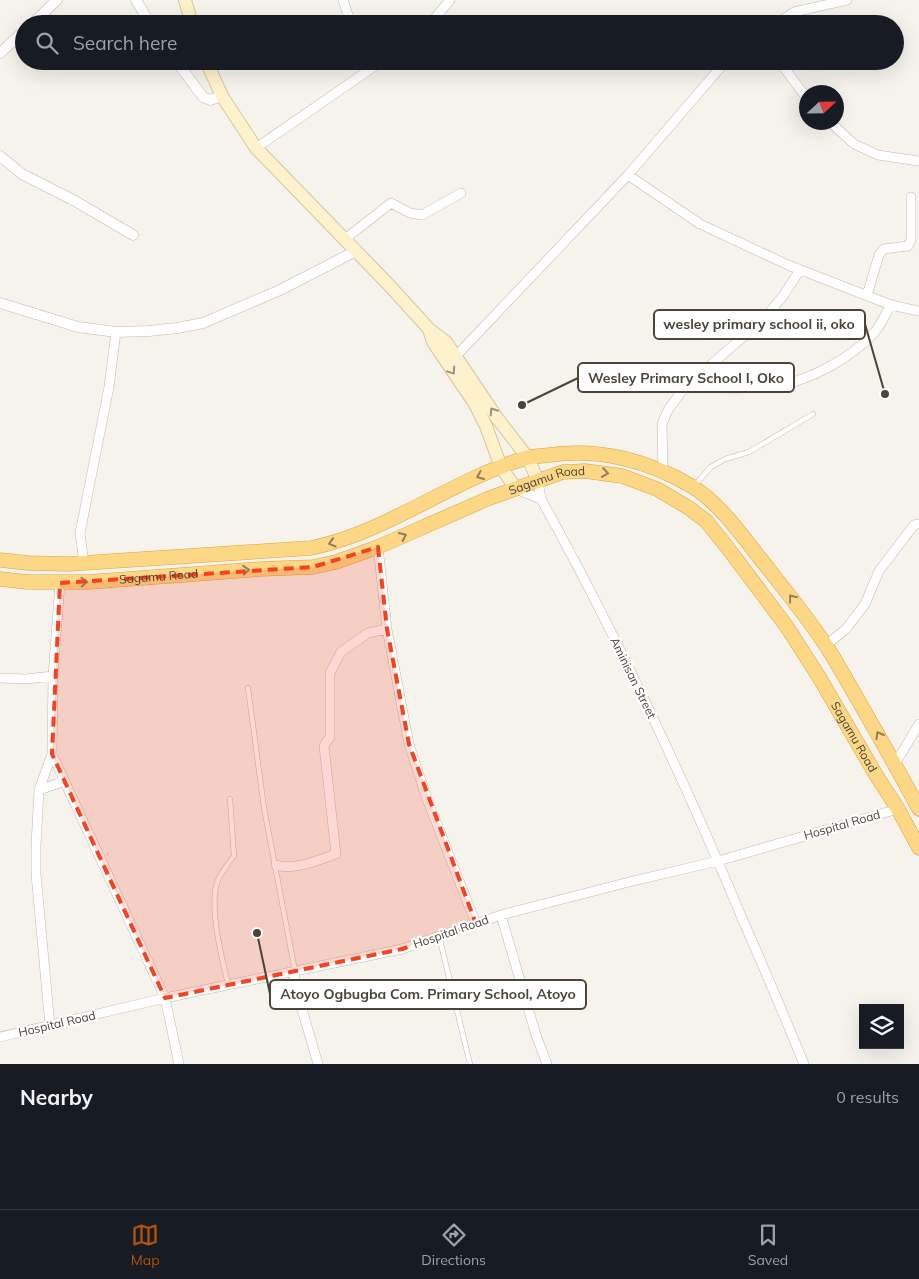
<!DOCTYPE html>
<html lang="en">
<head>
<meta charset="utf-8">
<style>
  :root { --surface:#171b24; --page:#20242c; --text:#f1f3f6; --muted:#9ea1a6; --line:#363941; --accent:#b45309 }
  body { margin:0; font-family:Mulish,sans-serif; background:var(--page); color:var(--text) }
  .controls { position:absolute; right:15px; bottom:15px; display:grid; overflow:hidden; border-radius:0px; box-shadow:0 5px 20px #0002 }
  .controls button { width:45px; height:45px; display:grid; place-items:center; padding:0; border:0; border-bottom:1px solid var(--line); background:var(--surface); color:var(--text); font:25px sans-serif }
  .compass { position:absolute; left:799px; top:85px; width:45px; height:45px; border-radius:50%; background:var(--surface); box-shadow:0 5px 20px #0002; rotate:68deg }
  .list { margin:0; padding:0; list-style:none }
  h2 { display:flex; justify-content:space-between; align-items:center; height:65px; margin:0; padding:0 20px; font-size:21px }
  h2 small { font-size:16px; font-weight:400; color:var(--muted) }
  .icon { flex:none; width:28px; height:28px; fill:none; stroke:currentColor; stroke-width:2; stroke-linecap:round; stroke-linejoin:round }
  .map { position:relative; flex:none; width:919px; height:1064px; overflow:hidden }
  .search { position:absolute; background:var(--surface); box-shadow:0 5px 20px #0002; left:15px; right:15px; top:15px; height:55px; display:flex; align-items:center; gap:12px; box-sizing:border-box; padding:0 18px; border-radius:28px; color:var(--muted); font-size:19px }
  .sheet { height:145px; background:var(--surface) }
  nav { display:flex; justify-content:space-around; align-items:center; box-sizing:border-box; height:70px; border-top:1px solid var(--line); background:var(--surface); font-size:14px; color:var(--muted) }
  nav a { display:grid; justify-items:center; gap:2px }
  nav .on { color:var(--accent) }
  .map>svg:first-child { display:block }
</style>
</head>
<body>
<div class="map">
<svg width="919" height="1064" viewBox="0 0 919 1064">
  <rect width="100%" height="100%" fill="#f6f3ec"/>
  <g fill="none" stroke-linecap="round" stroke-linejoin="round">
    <defs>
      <path id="service" d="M694,486L711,467L725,459L749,452L813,414
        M248,688L264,808L295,971
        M439,936L470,1064
        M228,984C222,959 209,908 217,883C220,873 228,864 234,856L230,799"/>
      <path id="minor" d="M343,0L351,24
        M430,24L450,0
        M776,24L794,12L847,0
        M779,61L806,97
        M830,122L854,144L878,155L919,161
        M256,148L382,61
        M628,175L700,224L788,265L891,305L919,311
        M345,239L391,203L410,213L422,215L461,193
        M867,295L879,255L884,249L908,246L911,240V197
        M456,356L628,175L726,61
        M685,387C715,388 750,390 780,385C811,380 852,357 873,334C881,326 885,314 891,305
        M663,472L662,424L668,410L685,387L763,320L783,296L800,270
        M538,481L541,499C616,634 682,775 742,918C763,966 784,1015 804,1064
        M516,489L541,499
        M378,547L387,629L409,744L427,799L476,924
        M84,563L80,533L109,387L116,332
        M60,583L53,676L52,754L165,998L179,1064
        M826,645L846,629L865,604L879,571L914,525L919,524
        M0,678L26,679L53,676
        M895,764L919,724
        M39,790L65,781
        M276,865C294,871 318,860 336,854L324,746L330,737V673L341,652L368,633L387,629
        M501,915L536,1035L547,1064
        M295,971L294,982L318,1064
        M50,1026L36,874V845L39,790L52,754
        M0,1037L165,998L402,949L501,915L633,881L718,861L898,809"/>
      <path id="tertiary" d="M136,0L150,24
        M32,24L57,0
        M0,53L24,31
        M176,61L203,97L210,100L222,96
        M0,156L22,174L75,201L133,235
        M0,303L78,327L116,332L149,331L177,328L203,323L280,290L356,251"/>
      <path id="secondary" d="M185,0L192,24
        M206,61L222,96L256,148L388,284L429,329L446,342L497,418L528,458L538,481
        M429,329L433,342L475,404L486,426L501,467L516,489"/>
      <g id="trunk">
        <path d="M0,560L28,563L68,564L311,548C388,532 452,480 526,458C534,456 543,456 550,455C600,448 650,461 693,487C720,504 740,533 759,557C782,586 805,614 825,644C835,659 844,676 854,693C876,731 898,770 919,809"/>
        <path id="s1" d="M0,579L27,582H89L261,569L313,567L336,562L378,547L487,499L563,472L585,471L622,476L657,489L689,508L706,521L727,547L787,627L819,677L876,775L898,809L919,848"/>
      </g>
    </defs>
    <use href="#service" stroke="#c1baae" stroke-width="5.5"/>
    <use href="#minor" stroke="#c1baae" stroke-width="10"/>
    <use href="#tertiary" stroke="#c1baae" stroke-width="11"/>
    <use href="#secondary" stroke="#d5c69c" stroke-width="14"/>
    <use href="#trunk" stroke="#dca23f" stroke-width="15"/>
    <use href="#service" stroke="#fff" stroke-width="4.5"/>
    <use href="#minor" stroke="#fff" stroke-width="9"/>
    <use href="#tertiary" stroke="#fff" stroke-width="10"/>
    <use href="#secondary" stroke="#fef2cd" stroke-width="12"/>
    <use href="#trunk" stroke="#fcd886" stroke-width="14"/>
  </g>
  <defs><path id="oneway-chevron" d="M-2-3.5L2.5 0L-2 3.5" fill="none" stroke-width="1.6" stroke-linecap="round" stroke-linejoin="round" transform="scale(1.25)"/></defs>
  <g stroke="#9b927c">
    <use href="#oneway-chevron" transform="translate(452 371) rotate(56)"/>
    <use href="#oneway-chevron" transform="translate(493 411) rotate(-123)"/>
  </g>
  <g stroke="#917f58">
    <use href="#oneway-chevron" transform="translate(605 473) rotate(9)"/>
    <use href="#oneway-chevron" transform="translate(480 476) rotate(156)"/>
    <use href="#oneway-chevron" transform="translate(403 536) rotate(-25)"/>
    <use href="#oneway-chevron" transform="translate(332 543) rotate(163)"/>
    <use href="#oneway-chevron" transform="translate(246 570) rotate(-4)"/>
    <use href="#oneway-chevron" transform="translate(84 582) rotate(-2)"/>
    <use href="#oneway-chevron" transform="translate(792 598) rotate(-128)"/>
    <use href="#oneway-chevron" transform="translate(879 735) rotate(-120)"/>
  </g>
  <path fill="#f74121" fill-opacity="0.2" stroke="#f74121" stroke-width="4" stroke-dasharray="10 6" stroke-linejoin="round" d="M378,547L387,629L409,744L476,924L402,949L165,998L52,754L60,583L313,567Z"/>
  <g text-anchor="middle" stroke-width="4.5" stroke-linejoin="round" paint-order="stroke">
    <g font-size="12" fill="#4a4439" stroke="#fff">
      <text dy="4" stroke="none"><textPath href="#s1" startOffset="564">Sagamu Road</textPath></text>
      <text dy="4" stroke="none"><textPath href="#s1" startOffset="159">Sagamu Road</textPath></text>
      <text transform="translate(633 678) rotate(64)" y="4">Aminisan Street</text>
      <text dy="4" stroke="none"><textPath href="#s1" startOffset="999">Sagamu Road</textPath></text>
      <text transform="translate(842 825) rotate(-16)" y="4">Hospital Road</text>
      <text transform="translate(451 932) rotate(-19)" y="4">Hospital Road</text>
      <text transform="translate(57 1024) rotate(-13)" y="4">Hospital Road</text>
    </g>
  </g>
  <path fill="none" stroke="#4a4439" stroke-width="2" d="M885 394L865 324M522 405L578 378M257 933L270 994"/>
  <g fill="#4a4439" stroke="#fff" stroke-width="2">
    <circle cx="885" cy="394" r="5"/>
    <circle cx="522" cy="405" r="5"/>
    <circle cx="257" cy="933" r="5"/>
  </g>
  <g fill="#fff" stroke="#4a4439" stroke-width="2">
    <rect x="654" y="310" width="211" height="29" rx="5"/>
    <rect x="578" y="363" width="216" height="29" rx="5"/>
    <rect x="270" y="980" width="316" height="29" rx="5"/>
  </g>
  <g font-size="14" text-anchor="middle" font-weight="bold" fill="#4a4439">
    <text x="759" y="329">wesley primary school ii, oko</text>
    <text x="686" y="383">Wesley Primary School I, Oko</text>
    <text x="428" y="999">Atoyo Ogbugba Com. Primary School, Atoyo</text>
  </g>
</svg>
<div class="controls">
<button><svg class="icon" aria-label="layers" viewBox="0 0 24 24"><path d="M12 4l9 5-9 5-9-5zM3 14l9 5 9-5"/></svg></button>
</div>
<svg class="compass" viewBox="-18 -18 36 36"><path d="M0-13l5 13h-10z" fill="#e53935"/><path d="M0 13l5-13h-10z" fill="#9ea1a6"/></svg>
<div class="search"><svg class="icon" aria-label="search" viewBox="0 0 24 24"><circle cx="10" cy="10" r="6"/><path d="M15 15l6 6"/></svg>Search here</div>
</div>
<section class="sheet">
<h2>Nearby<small>0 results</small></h2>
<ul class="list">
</ul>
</section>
<nav>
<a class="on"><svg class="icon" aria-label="map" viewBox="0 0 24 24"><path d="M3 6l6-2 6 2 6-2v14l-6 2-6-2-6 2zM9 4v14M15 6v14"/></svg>Map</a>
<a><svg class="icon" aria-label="directions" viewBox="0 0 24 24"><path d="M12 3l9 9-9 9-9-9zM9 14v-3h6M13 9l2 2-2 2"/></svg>Directions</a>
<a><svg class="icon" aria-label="saved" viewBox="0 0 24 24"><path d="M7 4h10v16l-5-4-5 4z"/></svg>Saved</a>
</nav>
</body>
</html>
